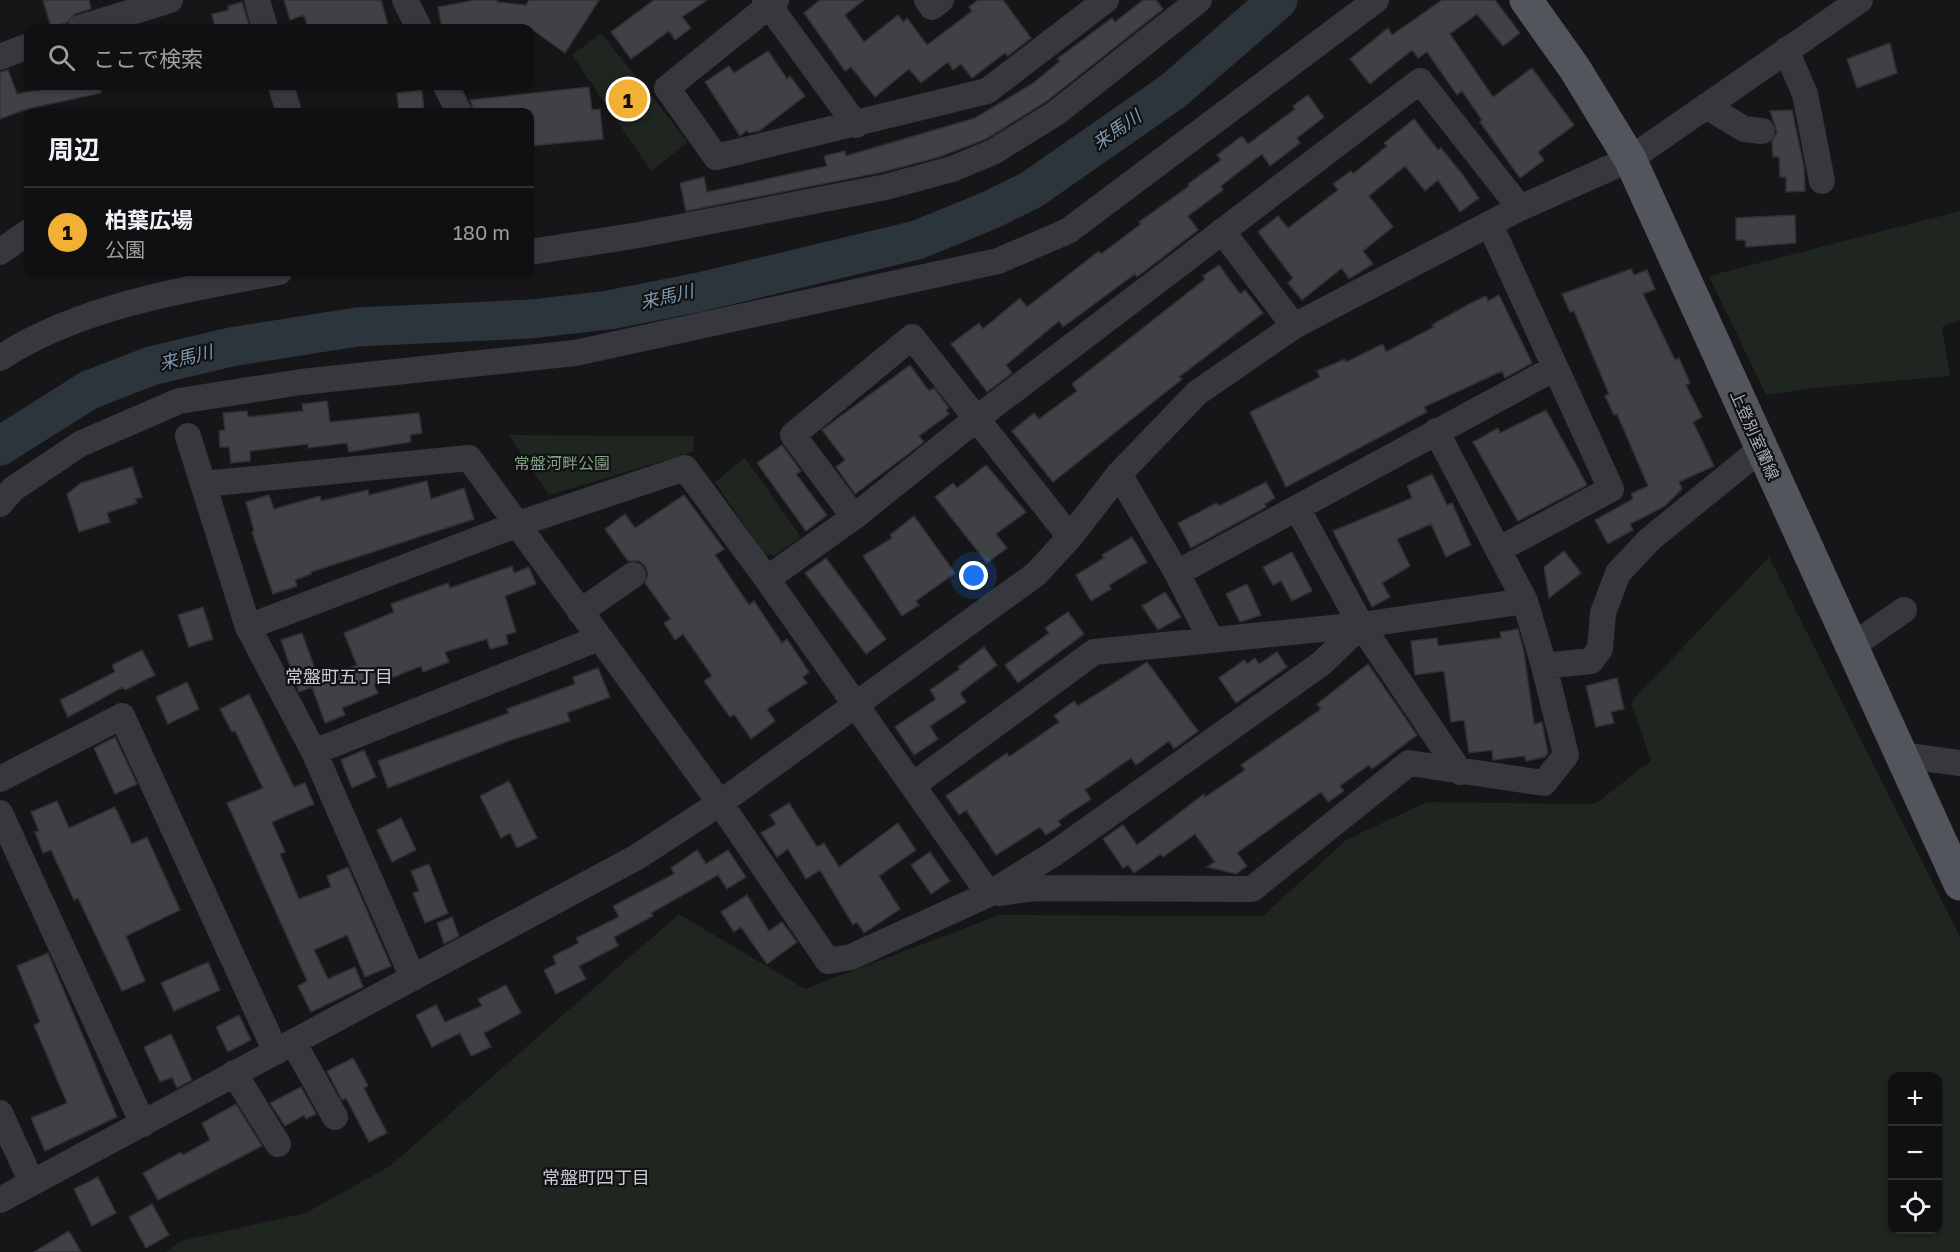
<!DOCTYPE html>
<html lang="ja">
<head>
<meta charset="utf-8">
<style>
  :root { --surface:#101012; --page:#1e1e20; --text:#f1f3f6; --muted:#9c9d9f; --line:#303032; --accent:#f2b134 }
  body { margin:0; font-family:"Golos Text","Noto Sans JP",sans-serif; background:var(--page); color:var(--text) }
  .controls { position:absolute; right:18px; bottom:18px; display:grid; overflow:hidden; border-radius:12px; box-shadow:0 2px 4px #0004 }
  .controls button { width:54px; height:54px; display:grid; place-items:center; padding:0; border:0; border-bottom:2px solid var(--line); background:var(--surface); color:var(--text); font:30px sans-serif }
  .you { position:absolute; left:974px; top:576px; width:21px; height:21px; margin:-15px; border:4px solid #fff; border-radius:50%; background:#1a73e8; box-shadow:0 0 0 9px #1a73e833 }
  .badge { display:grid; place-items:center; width:39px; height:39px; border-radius:50%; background:var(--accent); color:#111; font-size:20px; font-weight:700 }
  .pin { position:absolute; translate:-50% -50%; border:3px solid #fff; box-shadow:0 2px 6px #0006 }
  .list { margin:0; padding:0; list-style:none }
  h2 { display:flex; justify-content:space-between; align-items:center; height:78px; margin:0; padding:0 24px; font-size:26px }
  h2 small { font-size:20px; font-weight:400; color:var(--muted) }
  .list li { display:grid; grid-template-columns:39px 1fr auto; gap:18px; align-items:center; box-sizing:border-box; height:90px; padding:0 24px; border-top:2px solid var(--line) }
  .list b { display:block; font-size:22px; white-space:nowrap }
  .list p { margin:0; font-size:20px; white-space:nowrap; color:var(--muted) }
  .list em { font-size:20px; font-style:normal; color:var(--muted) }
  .icon { flex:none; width:33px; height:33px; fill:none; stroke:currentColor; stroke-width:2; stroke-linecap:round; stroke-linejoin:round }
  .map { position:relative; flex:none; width:1960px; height:1252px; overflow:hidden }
  .search { position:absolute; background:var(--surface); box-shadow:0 2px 4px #0004; left:24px; top:24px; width:510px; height:66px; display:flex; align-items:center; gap:15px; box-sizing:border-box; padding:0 21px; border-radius:12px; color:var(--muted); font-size:22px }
  .panel { position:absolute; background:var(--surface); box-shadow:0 2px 4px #0004; left:24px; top:108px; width:510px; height:168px; border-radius:12px }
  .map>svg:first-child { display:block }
</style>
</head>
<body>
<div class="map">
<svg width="1960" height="1252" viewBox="0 0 1960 1252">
  <rect width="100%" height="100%" fill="#161618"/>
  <path fill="#1e261f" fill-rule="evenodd" d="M601,33L688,142L651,171L572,55Z
    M1960,211V320L1942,327L1950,376L1823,387L1766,395L1709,276Z
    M509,435L694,436L693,452L549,495Z
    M745,458L801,537L774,556L763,553L715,482Z
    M1769,557L1960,937V1252H166L181,1241L306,1213L390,1166L679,914L805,989L999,915L1263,916L1346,840L1427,802L1595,804L1651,761L1631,702ZM1892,1076H1938V1230H1892Z"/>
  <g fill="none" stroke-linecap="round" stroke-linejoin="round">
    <path stroke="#2c353c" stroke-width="39" d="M0,446L89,390L151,366L231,347L357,327L531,319L609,310L700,292L917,240L988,211L1031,190L1173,91L1278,0"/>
  </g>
  <path fill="#404145" stroke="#303034" stroke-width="1.5" d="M43,0H89L91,9L75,14L66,23L51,27Z
    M284,0H381L389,28H308L304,15L290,20Z
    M475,0H497V2L526,5L529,0H599L565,53L530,28H442L438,7Z
    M654,0H707L682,17L691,28L675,40L669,31L631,59L611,32Z
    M820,0H864L845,15L864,42L898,15L903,22L907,18L927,45L972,11L969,7L978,0H1003L1031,38L1008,56L1005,53L972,78L961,64L953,70L948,62L921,83L909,69L875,97L851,67L845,71L804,13Z
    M1143,0H1156L1163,9L1047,101L986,139L939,157L883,172L686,211L680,183L704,177L707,192L827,166L824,156L845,151L846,156L975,118L1032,84L1060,61L1057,59L1112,18L1115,22Z
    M1442,0H1495L1520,33L1503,46L1477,14L1450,34L1493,97L1532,68L1574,125L1538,152L1544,160L1520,178L1480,122L1482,120L1462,91L1457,95L1427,52L1418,58L1412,50L1370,84L1350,59L1388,28L1392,35Z
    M242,2L250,28H215L212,14L229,10L228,6Z
    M1890,43L1897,73L1857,88L1847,59Z
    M768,51L787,79L790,76L805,96L759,131L749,133L747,130L740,136L705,82L729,66L734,73Z
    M8,70L17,94L49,88L48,86H101V93L27,109L0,119V72Z
    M589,87L592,110L600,109L603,139L530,146V112H474L470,100Z
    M422,90L424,112H399L397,93Z
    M1308,95L1324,117L1297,138L1300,143L1270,166L1262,154L1221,186L1223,190L1188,216L1198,230L1137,277L1135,274L1063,327L1059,321L1006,365L1012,373L987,392L951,344L979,323L983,329L1020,298L1027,307L1099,251L1101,254L1141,224L1139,222L1189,186L1188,184L1221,160L1217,155L1242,136L1248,144L1295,109L1293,106Z
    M1792,110L1804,167L1805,191L1786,192V177H1780L1779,157H1773L1772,141L1777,132L1770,111Z
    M1414,119L1438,150L1441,148L1462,174L1479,198L1460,212L1438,180L1425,191L1405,166L1369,196L1393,227L1363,251L1373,264L1349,279L1342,268L1302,300L1288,283L1293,278L1258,232L1278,216L1288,228L1338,190L1333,184L1351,171L1353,174L1387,146L1384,143Z
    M1795,215L1796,243L1746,247L1745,240H1736V218Z
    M1219,265L1240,294L1245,290L1263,313L1179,377L1182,379L1053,482L1012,431L1034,413L1039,419L1077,391L1072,384L1205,279L1203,276Z
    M1631,269L1634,275L1647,270L1655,289L1643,294L1675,360L1679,358L1690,383L1686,385L1702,417L1693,422L1714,466L1679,482L1682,489L1665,506L1630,524L1633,530L1608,544L1595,520L1633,499L1631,494L1648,486L1617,414L1614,415L1605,396L1609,394L1574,311L1570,312L1562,294Z
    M1499,295L1532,363L1505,378L1502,371L1424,407L1427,412L1286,487L1250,412L1320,377L1317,371L1345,359L1346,362L1383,344L1386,352L1434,327L1432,325L1469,304L1486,296L1488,301Z
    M910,365L929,391L934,388L949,408L946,410L949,414L919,436L924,442L855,494L836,467L845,460L822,430Z
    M327,401L330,422L419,413L422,433L410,435L411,442L349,452L347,443L308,448V444L250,451V461L231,463L229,447H220L219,431L225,430L223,413L247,411L248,417L303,411L302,404Z
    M1546,410L1587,485L1518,521L1473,442L1498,428L1500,433Z
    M782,445L801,471L796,474L827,515L806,531L757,463Z
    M986,465L1026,512L996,534L1007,548L987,563L935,497L953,483L957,488Z
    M132,467L142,497L135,499L137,503L107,513L110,522L79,532L67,494L81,483Z
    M1432,474L1447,505L1452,503L1471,545L1446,557L1431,524L1397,539L1410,566L1382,583L1390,597L1372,607L1333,531L1412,498L1407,486Z
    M427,481L431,499L464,488L474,519L311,572V574L295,580L297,586L273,594L252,532L254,531L246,502L269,495L274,509L320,496L321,501L368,490L369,495Z
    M1266,482L1275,498L1265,504L1266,507L1191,548L1178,523L1217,503L1219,506Z
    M684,495L724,549L715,555L749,605L754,601L782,643L787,639L809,672L803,677L807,683L767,709L775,721L751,739L734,714L730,717L704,681L712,676L683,634L675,640L664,623L671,619L645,583L648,574L645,566L639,561H628L605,529L625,514L635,528Z
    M914,516L955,573L916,601L919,605L902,616L863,556L892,538L890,535Z
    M1132,537L1147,562L1109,585L1111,589L1091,601L1076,575L1104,558L1102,555Z
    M1564,551L1581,573L1549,598L1544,567Z
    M1292,552L1312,591L1292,601L1281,581L1273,585L1263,567Z
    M826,558L886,639L866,654L805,573Z
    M512,566L514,573L529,567L536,584L505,596L516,632L506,635L508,644L490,649L487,639L445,652L449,662L423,672L421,666L374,685L378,693L342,708L345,715L325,723L312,687L299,692L281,640L302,633L319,680L357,665L344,633L394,612L391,604L448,583L450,588Z
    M1247,584L1261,615L1240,622L1226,594Z
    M1165,592L1181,617L1158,630L1142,606Z
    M203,607L213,639L189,647L178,615Z
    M1068,612L1084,634L1018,683L1005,665L1049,633L1045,628Z
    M1518,629L1524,652L1534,724L1542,722L1548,753L1545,757L1526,761L1525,756L1493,760L1492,750L1469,753L1464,720L1451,722L1444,671L1415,675L1411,641L1437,638L1438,646L1501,638L1500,632Z
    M984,647L997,665L960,693L966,702L930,726L938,739L914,755L895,727L936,699L930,690L960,669L958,667Z
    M142,650L155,675L125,690L123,687L68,717L60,700L115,672L112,665Z
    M1277,652L1287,667L1236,703L1219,678L1244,660L1247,664L1255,658L1259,664Z
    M1147,662L1198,731L1174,749L1169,741L1136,765L1131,758L1085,790L1091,799L1058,821L1061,825L1046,835L1040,827L996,855L966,810L959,815L946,796L1007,753L1009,757L1059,722L1054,716L1074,701L1078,706Z
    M1368,664L1417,735L1372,769L1369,765L1340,786L1344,791L1328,802L1321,792L1237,853L1247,866L1236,874L1207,867L1215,862L1195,834L1163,857L1161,854L1134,873L1128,865L1123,868L1103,839L1123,825L1137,845L1204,794L1205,797L1245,770L1241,765L1321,709L1317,704Z
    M598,668L610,697L567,713L570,721L508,741L388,788L378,761L509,713L507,709L575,684L573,677Z
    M1617,678L1624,709L1611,712L1614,723L1596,727L1586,686Z
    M187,682L199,709L168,724L156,697Z
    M249,694L294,787L305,783L314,804L272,822L285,852L280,854L299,899L331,887L327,876L348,867L391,966L365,977L347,935L314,950L328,979L355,967L363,987L311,1012L298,986L307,981L227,803L263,788L235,731L232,732L220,709Z
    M115,737L137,784L115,794L94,748Z
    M364,750L376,777L352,788L341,760Z
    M509,781L537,838L517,848L510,833L501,838L480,796Z
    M57,801L69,828L115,807L132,844L147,837L180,910L126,936L145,981L122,991L78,898L74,900L51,850L43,853L35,832L39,831L31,812Z
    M789,803L817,847L824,843L839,867L898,823L916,850L879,876L900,909L864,933L857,922L853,925L820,870L806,879L788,849L777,857L761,833L776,824L770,815Z
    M401,818L416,850L392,862L377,830Z
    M697,850L706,864L728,850L746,877L727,889L718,875L651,913L653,916L614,937L618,946L579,966L586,979L556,994L544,970L556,964L553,956L579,943L576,938L619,917L613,906L674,874L671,868Z
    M930,852L950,881L931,894L911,865Z
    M429,864L448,913L425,923L413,893L419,891L411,871Z
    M747,895L769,931L782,922L797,942L767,964L741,927L734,932L721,912Z
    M452,917L459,936L444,944L437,923Z
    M48,953L117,1117L45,1151L31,1118L67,1103L34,1025L40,1022L17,966Z
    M208,962L220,990L174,1011L161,983Z
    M506,985L521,1013L484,1033L491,1047L471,1056L460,1033L432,1047L416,1015L436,1005L445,1022L482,1006L478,999Z
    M239,1015L251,1040L228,1052L216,1027Z
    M171,1034L192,1080L177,1088L172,1077L160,1082L144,1047Z
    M353,1058L368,1086L364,1088L387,1133L369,1142L346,1098L342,1100L327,1071Z
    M301,1087L316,1114L306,1119L304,1115L285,1126L270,1103Z
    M236,1104L262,1146L158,1200L143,1173L181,1152L183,1155L210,1140L202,1123Z
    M98,1177L116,1213L92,1226L74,1189Z
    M152,1204L169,1235L146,1248L129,1217Z
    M69,1231L81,1252H34Z"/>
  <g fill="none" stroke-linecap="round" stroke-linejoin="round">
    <path stroke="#37383d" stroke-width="26" d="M257,0L265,28
      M405,0L419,28
      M765,0L856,125
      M776,0L667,88L716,157L987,91L1106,0
      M927,0L932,7L941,0
      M80,28L170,0
      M1786,50L1805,94L1822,181
      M0,57L28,46
      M281,86L289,112
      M446,86L459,112
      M1706,106L1744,129L1762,131
      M1490,225L1611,489L1498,550
      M1222,231L1294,326
      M0,252L28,232
      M530,252L639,235L886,187L952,169L993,152L1056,113L1199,0
      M0,358C80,306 186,289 279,272
      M188,436L248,627L314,752L413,978
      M1119,474L1177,573L1211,640
      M203,484L469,458L720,803L828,961L851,957L989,894L1055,853L1322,663L1361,625
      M0,504L13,489L80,444L179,401L301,382L575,353L998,261L1068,231L1376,0
      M1297,508L1361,625L1460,772
      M854,517L793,435L912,337L1070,537
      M1177,573L1555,368
      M767,579L854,517L976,419L1420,81L1520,208
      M580,612L633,575
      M248,627L518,524L685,468L767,579L989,894
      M1852,646L1904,610
      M1544,666L1591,661L1600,649L1603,613L1618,573L1650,539L1761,449
      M314,752L599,638
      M1901,755L1960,763
      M0,779L122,716L276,1052
      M913,785L1094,652L1361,625L1525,601L1436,431
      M0,813L143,1124
      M999,893L1036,888L1252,889L1409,763L1544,783L1566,755L1544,666L1525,601
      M293,1042L335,1117
      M234,1073L278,1144
      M0,1113L32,1183
      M0,1200L637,857L720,803L1036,574L1070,537L1119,474L1197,393L1294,326L1520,208L1630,159L1860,0"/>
    <path stroke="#53555c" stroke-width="33" d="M1526,0L1575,69L1630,159L1960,884"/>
  </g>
  <g text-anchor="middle" stroke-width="4.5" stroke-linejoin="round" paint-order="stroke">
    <g font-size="16" fill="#a8adb8" stroke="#111113">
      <text transform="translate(1755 435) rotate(66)" y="6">上登別室蘭線</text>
    </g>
    <g font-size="16" fill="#7fa381" stroke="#111113">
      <text x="562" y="469">常盤河畔公園</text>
    </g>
    <g font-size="18" font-style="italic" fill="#7f9bb3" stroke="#111113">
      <text transform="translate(1117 130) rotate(-35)" y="6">来馬川</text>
      <text transform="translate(667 297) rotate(-13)" y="6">来馬川</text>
      <text transform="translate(186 358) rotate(-14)" y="6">来馬川</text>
    </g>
    <g font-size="18" fill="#c9ccd4" stroke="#111113">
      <text x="339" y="683">常盤町五丁目</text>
      <text x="596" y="1184">常盤町四丁目</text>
    </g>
  </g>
</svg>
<div class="controls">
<button>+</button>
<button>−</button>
<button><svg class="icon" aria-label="locate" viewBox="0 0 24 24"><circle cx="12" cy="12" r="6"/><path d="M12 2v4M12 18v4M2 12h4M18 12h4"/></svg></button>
</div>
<div class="you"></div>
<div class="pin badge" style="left:628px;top:99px">1</div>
<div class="search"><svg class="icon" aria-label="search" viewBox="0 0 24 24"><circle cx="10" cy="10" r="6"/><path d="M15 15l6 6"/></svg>ここで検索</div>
<section class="panel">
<h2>周辺<small></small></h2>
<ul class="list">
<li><span class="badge">1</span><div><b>柏葉広場</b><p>公園</p></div><em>180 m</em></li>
</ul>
</section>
</div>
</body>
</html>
